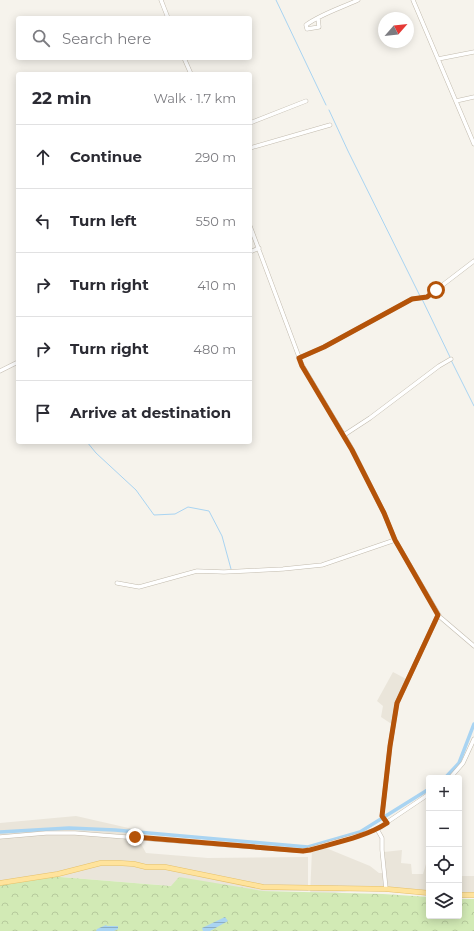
<!DOCTYPE html>
<html lang="en">
<head>
<meta charset="utf-8">
<style>
  :root { --surface:#fff; --page:#f2f2f3; --text:#2b2b33; --muted:#7c7c81; --line:#e1e1e2 }
  body { margin:0; font-family:Montserrat,sans-serif; background:var(--page); color:var(--text) }
  .controls { position:absolute; right:12px; bottom:12px; display:grid; overflow:hidden; border-radius:4px; box-shadow:0 2px 10px #0003 }
  .controls button { width:36px; height:36px; display:grid; place-items:center; padding:0; border:0; border-bottom:1px solid var(--line); background:var(--surface); color:var(--text); font:20px sans-serif }
  .compass { position:absolute; left:378px; top:12px; width:36px; height:36px; border-radius:50%; background:var(--surface); box-shadow:0 2px 10px #0003; rotate:62deg }
  .stop { position:absolute; width:12px; height:12px; margin:-9px; border:3px solid #b45309; border-radius:50%; background:#fff }
  .stop.end { background:#b45309; border-color:#fff; box-shadow:0 1px 4px #0008 }
  .list { margin:0; padding:0; list-style:none }
  h2 { display:flex; justify-content:space-between; align-items:center; height:52px; margin:0; padding:0 16px; font-size:17px }
  h2 small { font-size:13px; font-weight:400; color:var(--muted) }
  .list li { display:grid; grid-template-columns:26px 1fr auto; gap:12px; align-items:center; box-sizing:border-box; height:64px; padding:0 16px; border-top:1px solid var(--line) }
  .list b { display:block; font-size:15px; white-space:nowrap }
  .list em { font-size:13px; font-style:normal; color:var(--muted) }
  .icon { flex:none; width:22px; height:22px; fill:none; stroke:currentColor; stroke-width:2; stroke-linecap:round; stroke-linejoin:round }
  .map { position:relative; flex:none; width:474px; height:931px; overflow:hidden }
  .search { position:absolute; background:var(--surface); box-shadow:0 2px 10px #0003; left:16px; top:16px; width:236px; height:44px; display:flex; align-items:center; gap:10px; box-sizing:border-box; padding:0 14px; border-radius:4px; color:var(--muted); font-size:15px }
  .panel { position:absolute; background:var(--surface); box-shadow:0 2px 10px #0003; left:16px; top:72px; width:236px; height:372px; border-radius:4px }
  .map>svg:first-child { display:block }
</style>
</head>
<body>
<div class="map">
<svg width="474" height="931" viewBox="0 0 474 931">
  <defs>
    <pattern id="forest-crowns" width="20" height="18" patternUnits="userSpaceOnUse"><rect width="20" height="18" fill="#d2eab5"/><path d="M2 6a3 3 0 1 1 6 0M12 15a3 3 0 1 1 6 0" fill="none" stroke="#b6ca9c"/></pattern>
    <pattern id="water-rules" width="6" height="5" patternUnits="userSpaceOnUse"><rect width="6" height="5" fill="#a9d4f2"/><path d="M0 2.5h6" fill="none" stroke="#8caec5"/></pattern>
  </defs>
  <rect width="100%" height="100%" fill="#f6f3ec"/>
  <path fill="#eae5da" d="M393,672L408,680L397,705L393,725L381,717L383,706L377,701Z
    M76,816L133,829L146,853L208,858L308,857V891H263L172,886L48,876L0,885V823Z
    M326,848L370,866L379,873H386L384,852L402,850L401,863L411,864L412,874H423L426,864H429V892L366,889L310,896L312,850Z
    M459,876H474V894H459Z"/>
  <path fill="url(#forest-crowns)" d="M48,876L171,886L179,877L263,891L383,894L429,897V916H459V899H474V931H0V885Z"/>
  <path fill="url(#water-rules)" d="M225,917L228,921L210,931H203L202,928Z
    M106,925L107,926H118V929L114,931H96L97,929Z"/>
  <g fill="none" stroke-linecap="round" stroke-linejoin="round">
    <path stroke="#a9d4f2" stroke-width="1" d="M276,0L326,105
      M329,110L348,151L420,296
      M422,299L450,357
      M451,360L474,406
      M87,442L96,453L136,490L154,515L175,514L188,507L209,511L222,536L231,569"/>
    <path stroke="#a9d4f2" stroke-width="3.5" d="M445,778L459,763L474,724
      M0,832L69,828L115,830L308,847L360,832L429,789"/>
    <defs>
      <path id="minor" d="M161,0L168,18
        M413,0L474,144
        M318,18L319,27L307,29L306,25C321,14 341,8 358,0
        M184,58L191,74
        M438,59L474,52
        M456,101L474,97
        M250,123L306,101
        M250,148L330,125
        M250,226L302,365L352,449L384,513L395,540L440,617L474,646
        M250,252L259,248
        M299,358L324,347L412,299L427,297L474,261
        M0,371L18,362
        M344,435L370,418L439,366L451,359
        M117,583L139,587L197,571L224,572L283,569L322,565L395,540
        M450,778L463,763L474,739
        M387,823L382,816L390,746L397,703L438,615
        M377,829L382,838V850L386,889
        M0,837L46,833H75L303,851L363,834L377,829L429,794"/>
      <path id="major" d="M0,883L58,874L101,863H119L134,864L146,867H165L263,887L386,889L429,893
        M459,895H474"/>
    </defs>
    <use href="#minor" stroke="#c2bbae" stroke-width="4.5"/>
    <use href="#major" stroke="#e6c16a" stroke-width="5.5"/>
    <use href="#minor" stroke="#fff" stroke-width="3.5"/>
    <use href="#major" stroke="#ffe39c" stroke-width="4.5"/>
  </g>
  <g fill="none" stroke-linecap="round" stroke-linejoin="round">
    <path stroke="#b45309" stroke-width="5" d="M135,837L303,851L310,850C334,843 366,837 387,823L382,816L390,746L397,703L438,615L395,540L384,513L352,450L302,366L299,358L324,347L412,299L427,297L436,290"/>
  </g>
</svg>
<div class="controls">
<button>+</button>
<button>−</button>
<button><svg class="icon" aria-label="locate" viewBox="0 0 24 24"><circle cx="12" cy="12" r="6"/><path d="M12 2v4M12 18v4M2 12h4M18 12h4"/></svg></button>
<button><svg class="icon" aria-label="layers" viewBox="0 0 24 24"><path d="M12 4l9 5-9 5-9-5zM3 14l9 5 9-5"/></svg></button>
</div>
<svg class="compass" viewBox="-18 -18 36 36"><path d="M0-13l5 13h-10z" fill="#e53935"/><path d="M0 13l5-13h-10z" fill="#7c7c81"/></svg>
<div class="stop" style="left:436px;top:290px"></div>
<div class="stop end" style="left:135px;top:837px"></div>
<div class="search"><svg class="icon" aria-label="search" viewBox="0 0 24 24"><circle cx="10" cy="10" r="6"/><path d="M15 15l6 6"/></svg>Search here</div>
<section class="panel">
<h2>22 min<small>Walk · 1.7 km</small></h2>
<ul class="list">
<li><svg class="icon" aria-label="ahead" viewBox="0 0 24 24"><path d="M12 20V5M6 11l6-6 6 6"/></svg><div><b>Continue</b></div><em>290 m</em></li>
<li><svg class="icon" aria-label="left" viewBox="0 0 24 24"><path d="M17 20v-9H6M10 6l-5 5 5 5"/></svg><div><b>Turn left</b></div><em>550 m</em></li>
<li><svg class="icon" aria-label="right" viewBox="0 0 24 24"><path d="M7 20v-9h11M14 6l5 5-5 5"/></svg><div><b>Turn right</b></div><em>410 m</em></li>
<li><svg class="icon" aria-label="right" viewBox="0 0 24 24"><path d="M7 20v-9h11M14 6l5 5-5 5"/></svg><div><b>Turn right</b></div><em>480 m</em></li>
<li><svg class="icon" aria-label="arrive" viewBox="0 0 24 24"><path d="M6 21V4h12l-3 4 3 4H6"/></svg><div><b>Arrive at destination</b></div></li>
</ul>
</section>
</div>
</body>
</html>
